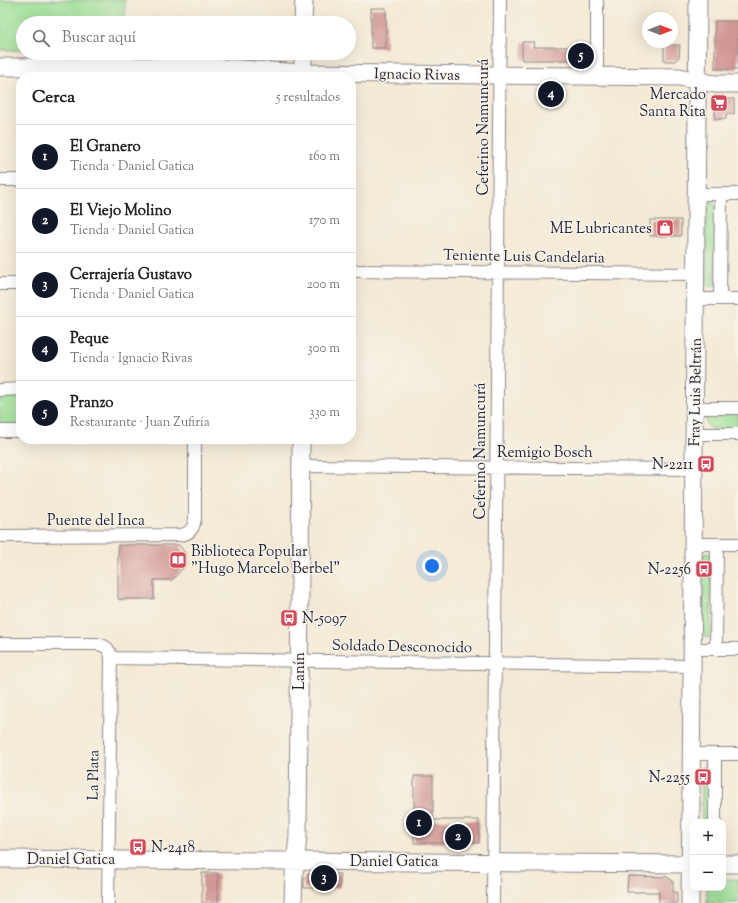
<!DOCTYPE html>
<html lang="es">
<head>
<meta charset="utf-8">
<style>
  :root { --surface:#fff; --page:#f6f6f6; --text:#222; --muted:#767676; --line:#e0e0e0; --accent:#111827 }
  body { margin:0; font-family:"Sorts Mill Goudy",serif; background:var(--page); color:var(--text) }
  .controls { position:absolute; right:12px; bottom:12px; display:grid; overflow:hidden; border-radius:8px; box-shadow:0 4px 16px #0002 }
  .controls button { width:36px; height:36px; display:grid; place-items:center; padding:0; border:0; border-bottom:1px solid var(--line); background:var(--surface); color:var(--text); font:20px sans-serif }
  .compass { position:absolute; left:642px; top:12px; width:36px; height:36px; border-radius:50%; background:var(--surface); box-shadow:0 4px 16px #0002; rotate:90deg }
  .you { position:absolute; left:432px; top:566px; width:14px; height:14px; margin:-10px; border:3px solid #fff; border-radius:50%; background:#1a73e8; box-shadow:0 0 0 6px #1a73e833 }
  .badge { display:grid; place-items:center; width:26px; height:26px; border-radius:50%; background:var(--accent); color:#fff; font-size:13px; font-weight:700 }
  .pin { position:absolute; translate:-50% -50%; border:2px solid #fff; box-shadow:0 1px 4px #0006 }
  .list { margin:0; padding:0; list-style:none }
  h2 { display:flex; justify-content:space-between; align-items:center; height:52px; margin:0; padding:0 16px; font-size:17px }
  h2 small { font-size:13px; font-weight:400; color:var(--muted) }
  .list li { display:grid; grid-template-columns:26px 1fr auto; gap:12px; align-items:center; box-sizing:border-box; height:64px; padding:0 16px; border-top:1px solid var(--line) }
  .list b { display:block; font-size:15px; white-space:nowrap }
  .list p { margin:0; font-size:13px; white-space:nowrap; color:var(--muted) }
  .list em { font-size:13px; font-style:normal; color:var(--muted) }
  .icon { flex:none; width:22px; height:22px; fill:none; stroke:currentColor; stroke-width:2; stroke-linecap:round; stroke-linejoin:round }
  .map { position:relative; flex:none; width:738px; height:903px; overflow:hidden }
  .search { position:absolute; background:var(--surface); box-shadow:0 4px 16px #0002; left:16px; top:16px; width:340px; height:44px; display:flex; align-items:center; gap:10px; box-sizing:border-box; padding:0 14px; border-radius:22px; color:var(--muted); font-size:15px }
  .panel { position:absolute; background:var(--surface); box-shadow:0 4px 16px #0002; left:16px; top:72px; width:340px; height:372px; border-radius:16px }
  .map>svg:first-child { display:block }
</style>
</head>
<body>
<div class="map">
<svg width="738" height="903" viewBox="0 0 738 903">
  <rect width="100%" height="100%" fill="#f7f3e8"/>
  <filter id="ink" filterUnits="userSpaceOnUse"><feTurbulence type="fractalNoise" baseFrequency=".025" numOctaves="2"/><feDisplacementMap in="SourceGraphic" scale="8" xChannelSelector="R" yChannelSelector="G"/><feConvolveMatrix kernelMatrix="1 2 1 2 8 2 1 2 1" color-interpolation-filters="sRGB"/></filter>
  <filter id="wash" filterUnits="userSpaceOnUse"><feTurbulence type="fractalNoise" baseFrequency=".012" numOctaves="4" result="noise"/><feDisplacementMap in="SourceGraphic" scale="16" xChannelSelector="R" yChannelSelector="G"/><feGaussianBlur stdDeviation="0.9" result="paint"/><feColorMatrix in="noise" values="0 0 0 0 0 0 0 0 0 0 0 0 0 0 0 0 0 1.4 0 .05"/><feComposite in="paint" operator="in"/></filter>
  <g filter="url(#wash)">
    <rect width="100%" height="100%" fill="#f4e9d4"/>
    <path fill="#9cdf96" stroke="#5f8068" d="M0,0H125V23H23V50H0Z
      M711,202L714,203L716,206L715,286L712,287L708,286L706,283V208L708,204Z
      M0,395H21V426H0Z
      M738,413V430L710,429L706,423V418L710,414Z
      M707,553L712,555L711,636L708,638L705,637L703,633V558L704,554Z
      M705,764L709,765L711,822H702V769Z
      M723,879H738V903H707V888H723Z"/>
    <g id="blocks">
      <path fill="#d29794" d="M371,8H386V48H371Z
        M715,21H738V69H715Z
        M522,42H534L533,47H575V43H586L585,60H522Z
        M664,45H680L679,57L675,61H664Z
        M545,87H557V101H545Z
        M715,99H734V114H726V119H715Z
        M650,220H681V236H650Z
        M118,545H179L185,553V566L172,580H154V599H118Z
        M414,776H433V820H479V843H414Z
        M202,873H218V903H202Z
        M309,874H340V888H304V879Z
        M628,876L667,877L673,881V892H677V903H659V892H627Z"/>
    </g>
  </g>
  <g filter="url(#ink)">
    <use href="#blocks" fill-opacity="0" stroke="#8b8688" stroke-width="1"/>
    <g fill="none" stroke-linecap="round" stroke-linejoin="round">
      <defs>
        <path id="street" d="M597,76V0
          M0,180H21
          M697,194H738
          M351,271L696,274
          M0,284H21
          M696,299H738
          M720,299L721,194
          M0,390L21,389
          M695,408H738
          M0,431H21
          M694,434H738
          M300,466L694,469
          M0,536L180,535C190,534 194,528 195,518V439
          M693,544H738
          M0,644H96C106,645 110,649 111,658L108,903
          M693,649H738
          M716,649L717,544
          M111,658L692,666
          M692,754H738
          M715,822V754
          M493,903L500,0"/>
        <path id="secondary" d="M303,23L304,0
          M0,67L194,66L303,73L679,77L715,84H738
          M303,77V53
          M0,859L693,864
          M723,864H738
          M293,903L294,873L298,837L301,439
          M690,903L698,0"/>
      </defs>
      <use href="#street" stroke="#8b8688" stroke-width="14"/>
      <use href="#secondary" stroke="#8b8688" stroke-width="19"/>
      <use href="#street" stroke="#fff" stroke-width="12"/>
      <use href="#secondary" stroke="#fff" stroke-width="17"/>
    </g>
  </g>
  <defs>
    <symbol id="supermarket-square" viewBox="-11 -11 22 22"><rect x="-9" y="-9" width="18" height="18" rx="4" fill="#d1495b" stroke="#f7f3e8"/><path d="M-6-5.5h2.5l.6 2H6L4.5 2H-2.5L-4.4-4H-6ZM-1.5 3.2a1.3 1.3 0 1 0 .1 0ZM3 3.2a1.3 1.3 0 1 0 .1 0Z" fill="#fff"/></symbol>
    <symbol id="shop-square" viewBox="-11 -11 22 22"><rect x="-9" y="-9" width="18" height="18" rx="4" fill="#d1495b" stroke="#f7f3e8"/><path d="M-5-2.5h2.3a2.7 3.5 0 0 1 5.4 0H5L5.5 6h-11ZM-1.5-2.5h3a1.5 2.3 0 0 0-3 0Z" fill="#fff"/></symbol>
    <symbol id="bus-square" viewBox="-11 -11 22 22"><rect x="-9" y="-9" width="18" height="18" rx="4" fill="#d1495b" stroke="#f7f3e8"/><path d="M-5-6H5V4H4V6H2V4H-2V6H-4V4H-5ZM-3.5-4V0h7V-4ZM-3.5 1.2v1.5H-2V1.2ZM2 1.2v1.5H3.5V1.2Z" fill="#fff"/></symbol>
    <symbol id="library-square" viewBox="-11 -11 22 22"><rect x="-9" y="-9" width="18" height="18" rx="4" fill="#d1495b" stroke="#f7f3e8"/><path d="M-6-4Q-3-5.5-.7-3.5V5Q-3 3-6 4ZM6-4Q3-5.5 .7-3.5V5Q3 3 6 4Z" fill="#fff"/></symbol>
  </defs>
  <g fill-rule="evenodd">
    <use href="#supermarket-square" x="709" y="93" width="20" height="20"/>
    <use href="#shop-square" x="655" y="218" width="20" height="20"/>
    <use href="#bus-square" x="696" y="454" width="20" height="20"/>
    <use href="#library-square" x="168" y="550" width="20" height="20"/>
    <use href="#bus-square" x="694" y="559" width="20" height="20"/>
    <use href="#bus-square" x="279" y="608" width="20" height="20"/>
    <use href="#bus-square" x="693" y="767" width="20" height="20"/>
    <use href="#bus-square" x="128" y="837" width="20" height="20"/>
  </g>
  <g text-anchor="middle" stroke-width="3" stroke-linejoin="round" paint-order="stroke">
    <g font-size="15" fill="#22223b" stroke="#f7f3e8">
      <text transform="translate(417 74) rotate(1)" y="5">Ignacio Rivas</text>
      <text transform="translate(483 127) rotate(-90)" y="5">Ceferino Namuncurá</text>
      <text transform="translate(524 256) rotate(1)" y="5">Teniente Luis Candelaria</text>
      <text transform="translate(695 392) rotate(-89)" y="5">Fray Luis Beltrán</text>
      <text transform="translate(480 451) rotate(-90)" y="5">Ceferino Namuncurá</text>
      <text x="545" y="457">Remigio Bosch</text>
      <text x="96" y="525">Puente del Inca</text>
      <text transform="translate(402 646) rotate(1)" y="5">Soldado Desconocido</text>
      <text transform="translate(299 671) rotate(-90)" y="5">Lanín</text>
      <text transform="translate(93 775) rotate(-89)" y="5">La Plata</text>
      <text x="71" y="864">Daniel Gatica</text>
      <text x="394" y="866">Daniel Gatica</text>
    </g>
    <g font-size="15" fill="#22223b" stroke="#f7f3e8" text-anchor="end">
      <text x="706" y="99">Mercado<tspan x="706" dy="17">Santa Rita</tspan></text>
      <text x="652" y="233">ME Lubricantes</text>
      <text x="693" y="469">N-2211</text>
      <text x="191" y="556" text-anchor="start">Biblioteca Popular<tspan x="191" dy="17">"Hugo Marcelo Berbel"</tspan></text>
      <text x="691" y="574">N-2256</text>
      <text x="302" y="623" text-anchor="start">N-5097</text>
      <text x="690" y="782">N-2255</text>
      <text x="151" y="852" text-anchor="start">N-2418</text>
    </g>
  </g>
</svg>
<div class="controls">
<button>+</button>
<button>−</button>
</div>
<svg class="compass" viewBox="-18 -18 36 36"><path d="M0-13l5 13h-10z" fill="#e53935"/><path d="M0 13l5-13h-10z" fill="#767676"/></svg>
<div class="you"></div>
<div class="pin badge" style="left:419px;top:823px">1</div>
<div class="pin badge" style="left:458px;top:837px">2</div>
<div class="pin badge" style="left:324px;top:878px">3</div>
<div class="pin badge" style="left:551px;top:94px">4</div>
<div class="pin badge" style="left:581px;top:56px">5</div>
<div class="search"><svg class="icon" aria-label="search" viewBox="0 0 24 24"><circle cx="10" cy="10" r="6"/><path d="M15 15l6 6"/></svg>Buscar aquí</div>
<section class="panel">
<h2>Cerca<small>5 resultados</small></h2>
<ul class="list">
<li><span class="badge">1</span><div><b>El Granero</b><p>Tienda · Daniel Gatica</p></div><em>160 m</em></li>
<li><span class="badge">2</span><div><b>El Viejo Molino</b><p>Tienda · Daniel Gatica</p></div><em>170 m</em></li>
<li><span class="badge">3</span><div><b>Cerrajería Gustavo</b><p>Tienda · Daniel Gatica</p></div><em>200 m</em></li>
<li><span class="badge">4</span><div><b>Peque</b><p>Tienda · Ignacio Rivas</p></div><em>300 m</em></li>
<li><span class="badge">5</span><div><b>Pranzo</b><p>Restaurante · Juan Zufiría</p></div><em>330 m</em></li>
</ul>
</section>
</div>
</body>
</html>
